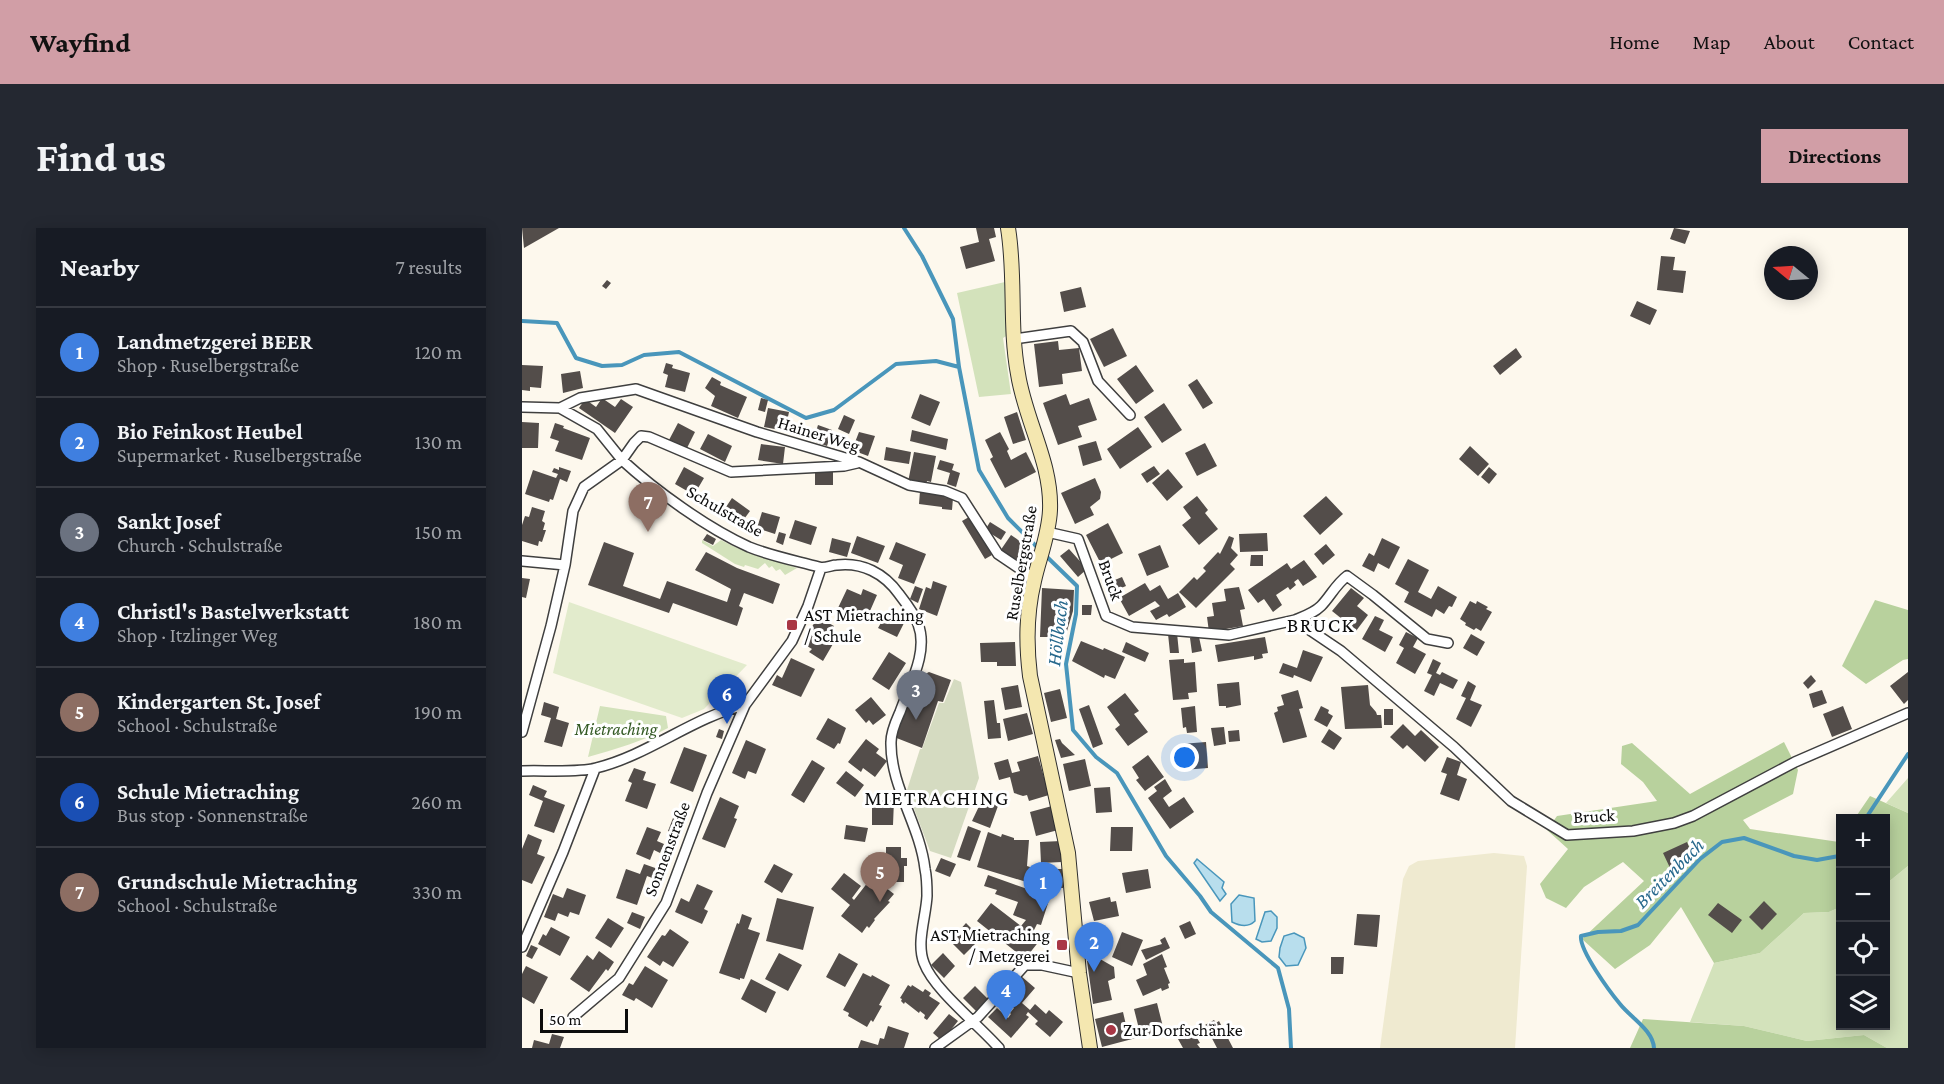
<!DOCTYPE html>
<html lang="en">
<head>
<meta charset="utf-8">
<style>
  :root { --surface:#171b24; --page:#242831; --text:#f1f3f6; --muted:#9ea1a6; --line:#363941; --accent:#d19ea6 }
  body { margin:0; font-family:"Crimson Pro",serif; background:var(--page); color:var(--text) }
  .controls { position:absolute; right:18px; bottom:18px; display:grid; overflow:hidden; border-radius:0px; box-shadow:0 3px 15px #0003 }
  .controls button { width:54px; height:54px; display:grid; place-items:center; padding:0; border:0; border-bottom:2px solid var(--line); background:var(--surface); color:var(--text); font:30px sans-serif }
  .compass { position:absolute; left:1242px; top:18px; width:54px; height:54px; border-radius:50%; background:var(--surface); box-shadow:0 3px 15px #0003; rotate:288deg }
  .scale { position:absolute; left:18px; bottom:15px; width:88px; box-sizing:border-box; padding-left:6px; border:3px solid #0c0c0c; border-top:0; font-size:16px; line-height:21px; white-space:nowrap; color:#0c0c0c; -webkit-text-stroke:4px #fff; paint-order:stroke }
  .you { position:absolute; left:663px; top:530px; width:21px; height:21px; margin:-15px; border:4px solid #fff; border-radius:50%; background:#1a73e8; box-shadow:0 0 0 9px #1a73e833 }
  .badge { display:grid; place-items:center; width:39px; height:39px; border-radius:50%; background:var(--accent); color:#fff; font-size:20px; font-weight:700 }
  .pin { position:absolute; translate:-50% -50px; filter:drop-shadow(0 2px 3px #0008) }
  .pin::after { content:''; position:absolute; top:32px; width:21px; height:18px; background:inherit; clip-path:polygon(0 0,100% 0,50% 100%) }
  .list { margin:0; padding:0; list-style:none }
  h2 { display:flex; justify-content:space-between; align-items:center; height:78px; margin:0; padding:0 24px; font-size:26px }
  h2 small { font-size:20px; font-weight:400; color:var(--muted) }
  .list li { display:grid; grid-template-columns:39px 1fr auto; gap:18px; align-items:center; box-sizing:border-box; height:90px; padding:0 24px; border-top:2px solid var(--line) }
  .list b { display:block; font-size:22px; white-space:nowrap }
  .list p { margin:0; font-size:20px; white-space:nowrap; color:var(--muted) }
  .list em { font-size:20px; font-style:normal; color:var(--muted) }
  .icon { flex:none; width:33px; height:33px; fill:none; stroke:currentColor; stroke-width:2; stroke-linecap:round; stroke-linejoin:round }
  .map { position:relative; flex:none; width:1386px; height:820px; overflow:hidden; border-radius:0px }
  header { display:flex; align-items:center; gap:36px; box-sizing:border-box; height:84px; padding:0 30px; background:var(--accent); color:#111 }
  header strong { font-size:28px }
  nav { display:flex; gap:33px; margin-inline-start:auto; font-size:21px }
  .intro { display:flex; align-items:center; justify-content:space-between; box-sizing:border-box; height:144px; padding:0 36px }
  h1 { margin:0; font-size:42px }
  .button { padding:15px 27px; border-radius:0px; background:var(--accent); color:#111; font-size:21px; font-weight:700 }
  main { display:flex; gap:36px; padding:0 36px }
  aside { flex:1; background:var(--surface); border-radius:0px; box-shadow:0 3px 15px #0003 }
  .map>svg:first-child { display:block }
</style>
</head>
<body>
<header>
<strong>Wayfind</strong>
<nav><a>Home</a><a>Map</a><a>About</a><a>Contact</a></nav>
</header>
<div class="intro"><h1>Find us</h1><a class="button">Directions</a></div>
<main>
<aside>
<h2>Nearby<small>7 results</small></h2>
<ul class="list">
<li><span class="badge" style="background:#3f7fe0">1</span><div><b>Landmetzgerei BEER</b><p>Shop · Ruselbergstraße</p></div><em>120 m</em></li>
<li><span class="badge" style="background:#3f7fe0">2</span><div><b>Bio Feinkost Heubel</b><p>Supermarket · Ruselbergstraße</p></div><em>130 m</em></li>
<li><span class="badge" style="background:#6b7280">3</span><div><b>Sankt Josef</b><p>Church · Schulstraße</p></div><em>150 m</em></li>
<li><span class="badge" style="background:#3f7fe0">4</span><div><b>Christl's Bastelwerkstatt</b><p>Shop · Itzlinger Weg</p></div><em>180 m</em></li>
<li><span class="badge" style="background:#8d6e63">5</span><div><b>Kindergarten St. Josef</b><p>School · Schulstraße</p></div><em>190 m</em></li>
<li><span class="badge" style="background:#1a4fb4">6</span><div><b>Schule Mietraching</b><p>Bus stop · Sonnenstraße</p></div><em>260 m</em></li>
<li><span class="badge" style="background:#8d6e63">7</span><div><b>Grundschule Mietraching</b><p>School · Schulstraße</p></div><em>330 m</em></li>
</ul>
</aside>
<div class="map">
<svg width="1386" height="820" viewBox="0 0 1386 820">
  <rect width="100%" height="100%" fill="#fdf8ed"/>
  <path fill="#efead0" d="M972,625L1002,628L1005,638L993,820H858L881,651L887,638L896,633Z"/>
  <path fill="#d3e2bb" d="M483,54L486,107L481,110L489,166L457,169L435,65Z
    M180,312L191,318L199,312L215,320L275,340L263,347L258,341L254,343L250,338L247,340L243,335L236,341L223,337L222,339L213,336L180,315Z
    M78,478L144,488L146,500C121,513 94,521 66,529Z
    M1386,550V585L1364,575Z
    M1386,638V820H1365L1342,807L1285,813L1222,798L1168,794L1192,735L1238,725L1282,685L1307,684L1318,679V798H1364V656Z"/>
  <path fill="#b8d19d" d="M1353,372L1386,382V431L1381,432L1344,456L1320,438Z
    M1262,514L1276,542L1271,566L1221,592L1228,601L1317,614L1318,612V679L1307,684L1282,685L1238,725L1192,735L1159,679L1128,717L1093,741L1060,711L1122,653L1101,634L1062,659L1044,680L1024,670L1018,656L1046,621L1025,602L1035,588L1135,573L1121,554L1099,536L1100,518L1110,515L1168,566Z
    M1348,568L1386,585V638L1364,656V590H1333Z
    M1121,791L1222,798L1285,813L1342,807L1365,820H1108Z"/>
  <path fill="#d5dbc1" d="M432,451L439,454L457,550L429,630L408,623L385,562L398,521H400L417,475H422Z"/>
  <path fill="#e2ebcc" d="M47,374L225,437L182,481L160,490L31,445Z"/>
  <path fill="#b8deed" stroke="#4996bb" stroke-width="1.5" d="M675,631L702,654L700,660L704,666L698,673L672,635Z
    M717,667L732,670L733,693C726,700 718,698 710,694L709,676Z
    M749,683L755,689V700L749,713L740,714L734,711L743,684Z
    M772,705L782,710L784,720L776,737L764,738L757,729L758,720L762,708Z"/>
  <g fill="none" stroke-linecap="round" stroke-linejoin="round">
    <path stroke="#4996bb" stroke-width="4" d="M382,0L400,28L431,91L437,139L457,242L486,290L517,321
      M0,93L35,95L54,130L80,138L100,137L122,127L157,124L284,190L312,182L374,136L414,133L437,139
      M522,326L555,358L554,386L544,436L551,502L574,529L595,545L644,628L678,668L689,684L756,740L767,781L769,820
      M1344,590L1386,526
      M1132,820C1131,802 1109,790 1098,776C1088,764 1057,722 1059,708L1076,704L1099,703L1116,697L1178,631L1200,614L1222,610L1272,628L1295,632L1317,628L1318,626"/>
  </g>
  <path fill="#534d4a" d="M0,0H37L2,20Z
    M454,0H472L474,9L467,11L473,33L444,41L438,19L457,14Z
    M1152,0L1168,3L1163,16L1148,11Z
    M1139,28L1153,29L1151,42L1164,43L1161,65L1135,62Z
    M85,52L89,55L84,61L80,58Z
    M559,59L564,79L542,84L538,64Z
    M1115,73L1135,82L1128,97L1108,88Z
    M591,100L605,128L582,139L568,111Z
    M536,113L537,122L557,120L560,143L540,146L541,156L517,159L512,116Z
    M994,120L1000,129L978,147L971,138Z
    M144,135L151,137L150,140L168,145L163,164L143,159L146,147L141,145Z
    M0,137L21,138L19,160L8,159V163L0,162Z
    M614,137L632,163L614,176L595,151Z
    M58,143L61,160L41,165L39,146Z
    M190,149L199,154L198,157L225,169L216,190L189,178L193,168L183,160Z
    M675,151L691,175L681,181L666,157Z
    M398,166L418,174L408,198L389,190Z
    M544,166L548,177L567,170L575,192L556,198L560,209L536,217L521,175Z
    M80,170L93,179L99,171L111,179L93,205L57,180L63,171L74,179Z
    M239,170L246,172L243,184L236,182Z
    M642,175L660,202L640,215L622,189Z
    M246,180L267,184L263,203L242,199Z
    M495,184L504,212L491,216L482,189Z
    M322,187L333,192L327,206L316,201Z
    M0,194L17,195L16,220H0Z
    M33,195L42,198L41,200L68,210L60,232L33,223L37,213L28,210Z
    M156,195L173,204L165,220L147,212Z
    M296,197L310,202L305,218L291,213Z
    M616,199L630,219L598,241L585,221Z
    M390,202L426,211L424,222L388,213Z
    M337,204L353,208L346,228L330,222Z
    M478,204L487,221L485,223L489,232L504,224L514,244L483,260L468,231L471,229L463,212Z
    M186,206L210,218L203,234L178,221Z
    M574,213L580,232L561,238L556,218Z
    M683,215L695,238L675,248L663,225Z
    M239,216L263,219L261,236L236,232Z
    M948,218L967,236L956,248L937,231Z
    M364,219L389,224L387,236L362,232Z
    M392,224L414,228L409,254L405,253L404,257L386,254Z
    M418,232L432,236L430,242L438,245L434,259L425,256L428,245L415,241Z
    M632,238L638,246L625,255L619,246Z
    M37,239L49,243L45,254L38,251L31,272L28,271L27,274L3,266L11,242L34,250L36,246L30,244L32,240L37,242Z
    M162,239L182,250L172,267L153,256Z
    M967,239L975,246L967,256L959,249Z
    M293,241H311V257H293Z
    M646,241L661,259L645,273L630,255Z
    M573,250L579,264L578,271L568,279L572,287L553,296L539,265Z
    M398,263L422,266V269L431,270L430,282L420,281V279L397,276Z
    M675,268L686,282L683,285L696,301L677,317L660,297L669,290L661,279Z
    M804,268L821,286L798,307L781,288Z
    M210,270L228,283L217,298L200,285Z
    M10,279L23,283L20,293L23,295L21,302H24L20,314L17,313L16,318L0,313V297L3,288L7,289Z
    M240,284L258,289L253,306L235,300Z
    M447,289L470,327L463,331L440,293Z
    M273,292L295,299L289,317L267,310Z
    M468,294L484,304L479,312L463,302Z
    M586,295L601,325L579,336L564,307Z
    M257,304L264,306L261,317L254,314Z
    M745,305L746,323L718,324L717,306Z
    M185,306L194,311L191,317L181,312Z
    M489,307L512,323L501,339L478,323Z
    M335,308L363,318L356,335L329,325Z
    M707,308L712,310L709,320L716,327L708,336L713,341L674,380L657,364L672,349L675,352L684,343L681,340L696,324L698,326Z
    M310,310L329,315L325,329L307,324Z
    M860,310L878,319L867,341L856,335L852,344L840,338L847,325L852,328Z
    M82,314L112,325L101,358L138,371L145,353L205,374L209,361L173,342L184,324L215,340L258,356L251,376L222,365L217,378L221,380L215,398L151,375L147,385L66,357Z
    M374,314L404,326L392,356L376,350L381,337L367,331Z
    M804,316L813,327L801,337L792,326Z
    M638,317L647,339L625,348L616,326Z
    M547,321L565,341L556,349L538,328Z
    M729,327H741V338H728Z
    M886,331L907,342L896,364L909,371L916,358L935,369L930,379L927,378L922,386L914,381L910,389L882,374L887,364L873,356Z
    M782,332L795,349L781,358L776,351L772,354L774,357L768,362L766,359L754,367L760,377L751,384L742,371L736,375L726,362L765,335L769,341Z
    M600,349L604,358L592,363L588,354Z
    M0,350L8,351L4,370L0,369Z
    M411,353L425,358L415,388L397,381L404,359L409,361Z
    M623,355L628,363L638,357L646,371L656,365L664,379L647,389L645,386L634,392L628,383L638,378L633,373L607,388L597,370Z
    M393,358L401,361L396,375L388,371Z
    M717,359L723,381L718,382L721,398L687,404L685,389L692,388L690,375L704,373L702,361Z
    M520,360L552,362L551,383L542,413H528V409H518Z
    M829,360L842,370L835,378L846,387L834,403L829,399L826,402L817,395L820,391L810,383Z
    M325,361L339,367L341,361L355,367L344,392L316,380Z
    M948,373L954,376L955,373L966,379L964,381L970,384L959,403L954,400L952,402L943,397L944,395L938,391Z
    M560,377H570L569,387H560Z
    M364,386L382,395L375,409L356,400Z
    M853,388L862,392L857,402L871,409L863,424L840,411Z
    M296,389L312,398L308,405L315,409L301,433L287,424L290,421L280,415Z
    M884,404L896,410L891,419L904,426L893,446L874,435L882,420L877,417Z
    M655,405L657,425H648L646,406Z
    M949,406L963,414L955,428L941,420Z
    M677,409L680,423L670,425L668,410Z
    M743,409L746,425L740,426L741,430L732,432V428L696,434L693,417Z
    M559,413L581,422L582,420L603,429L593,451L583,447L582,450L550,433Z
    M493,414L494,438H475V434H459L458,415Z
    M604,414L627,425L623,434L600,424Z
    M781,422L801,429L789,454L772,447L771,450L757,445L761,435L775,440Z
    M367,424L384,435L367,462L350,451Z
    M269,430L293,441L279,469L250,457L255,447L260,450Z
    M662,431V435L673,434L675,464L666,465L667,471L651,472L647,432Z
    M911,431L919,435L914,445L918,447L920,444L936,452L931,461L918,455L912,468L902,463L910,447L905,445Z
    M407,444L429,452L421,474L416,473L400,520L372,509L389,462L395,464L401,447Z
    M1386,444V472L1382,476L1368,458Z
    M1289,447L1294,453L1286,461L1281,455Z
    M946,453L954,458L948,472L960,477L949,499L934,491L944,470L939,468Z
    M717,454L719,477L704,480V478H697L695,456Z
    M496,457L500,479L483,482L479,460Z
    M846,457L848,477L854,484L855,487H859L860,500L823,501L819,459Z
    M538,461L545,490L529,494L522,465Z
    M776,462L781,480L777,481L785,509L761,515L752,485L756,483L755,479L762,477L759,467Z
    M1300,462L1305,475L1291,480L1287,466Z
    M603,465L617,483L612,486L626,504L606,518L593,501L598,497L585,479Z
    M349,469L364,487L351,497L347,492L344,495L333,482Z
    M472,472L475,495H478L479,510L466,511L462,473Z
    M22,474L37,479L34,491L47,495L40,519L22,514L29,490L19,487Z
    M567,477L581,516L571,520L557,481Z
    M673,478L675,504L665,505L664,499L661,500L659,480Z
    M799,478L807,482L806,485L811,488L805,499L792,492Z
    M1321,478L1330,501L1310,509L1301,486Z
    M862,481H871V497H862Z
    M505,485L511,506L486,513L481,491Z
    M306,490L324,500L318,516L316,515L312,521L294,511Z
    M881,496L893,508L899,502L917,519L903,534L885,517L881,521L868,509Z
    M702,499L704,516L692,518L689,500Z
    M197,501L202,503L200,511L194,509Z
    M807,501L820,510L812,522L799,514Z
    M717,502L718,513L707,514L706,503Z
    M344,511L357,521L354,525L365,533L353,549L341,540L339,544L326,534Z
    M538,511L540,515L553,527L539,530L533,512Z
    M224,512L244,521L234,546L226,543L223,551L210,545Z
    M684,514L686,540L661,542L659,516Z
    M162,519L185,527L171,564L148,555Z
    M626,527L642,549L623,563L614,552L617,550L610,539Z
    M516,528L527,567L507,573L505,567L501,568L492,565L488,549L477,552L472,535L486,531L490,545L498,543L495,534Z
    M925,529L939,534L935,547L945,551L937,573L918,566L925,546L919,544Z
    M563,531L569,558L547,563L541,536Z
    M290,532L303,540L282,575L269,567Z
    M112,540L124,544L121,552L134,556L125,581L103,573L110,555L106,553Z
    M324,543L342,557L333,569L314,555Z
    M643,551L650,563L641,570L647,579L662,569L672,584L648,601L626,570L635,563L632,559Z
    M11,557L25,563L22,569L43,577L32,605L12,598L21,573L7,567Z
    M588,559L590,584L574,585L572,560Z
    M198,569L217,578L212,590L215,591L203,620L180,611Z
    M350,572H372L371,597H350Z
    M460,572L476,578L468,600L450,593Z
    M530,578L536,602L514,608L508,584Z
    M151,590L158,593L153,606L146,603Z
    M324,597L346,600L343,614L322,611Z
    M446,598L459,603L448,633L435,629Z
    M125,599L139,604L135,613L142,616L138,625L132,622L128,632L114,626Z
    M589,599H611L610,623H588Z
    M466,604L479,609L480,606L492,610V612H507L505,638L523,644V641H540L541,660H524L455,639Z
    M6,606L20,612L15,626L23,629L10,656L0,652V621Z
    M539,613L540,634L519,635L518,614Z
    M1165,614L1172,631L1149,642L1141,625Z
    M364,619H379V630H385V638H382V654H368V649H356V635H364Z
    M419,630L434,636L428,649L413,643Z
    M122,636L136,641L133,651L125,648L115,677L94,670L104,641L118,646Z
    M252,636L271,646L260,665L242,654Z
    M626,641L629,660L604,665L600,645Z
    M322,645L339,658L330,670L332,672L350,649L372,666L366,673L368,674L352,691L353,692L347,700L345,698L340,705L319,688L328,677L309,661Z
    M466,647L528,669L519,697L515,696L510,706L518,712L503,731L455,693L469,675L499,698L504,692L491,687L496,674L473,666L475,662L462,658Z
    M175,656L191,663L182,681L186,683L180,696L153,684L159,670L167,674Z
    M45,660L64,667L57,687L48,684L46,689L36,685L33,693L22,689L31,666L41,670Z
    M588,669L589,674L594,673L597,688L572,693L567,674Z
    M255,670L292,679L281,722L244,713Z
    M1242,673L1255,686L1240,702L1227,689Z
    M1196,675L1220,692L1210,705L1186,687Z
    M110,684L123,689L118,701L105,695Z
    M220,686L230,690L226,701L238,705L222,751L218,750V752L197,745L215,695L217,696Z
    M835,686L858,687L855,719L832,717Z
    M86,690L102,700L89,720L73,710Z
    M668,693L674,706L663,711L657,698Z
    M444,695L459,710L442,727L428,713Z
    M29,699L48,709L38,728L16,716L21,706L24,708Z
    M148,701L167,714L151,739L141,733L138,738L125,729L140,707L143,708Z
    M600,704L621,712L610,738L590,729Z
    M643,709L648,720L624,732L619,722L640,716L638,712Z
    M9,717L16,720L10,731L4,728Z
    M77,723L92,734L86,743L84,741L67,764L48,751L65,727L71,732Z
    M257,725L280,737L266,763L243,751Z
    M317,725L336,736L323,759L304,749Z
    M421,725L433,738L422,750L409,737Z
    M640,726L645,739L642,740L648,755L646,756L647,760L640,763L639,760L621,768L614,752L625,747L621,736Z
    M809,729H822L821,746H809Z
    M578,731L592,739L593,750L586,753L590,772L571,776L565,733Z
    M4,738L26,749L12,776L0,769V746Z
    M123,738L146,752L130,780L114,770L112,773L100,767L107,755L111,757Z
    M341,745L349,749L350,747L368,757L357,777L360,778L351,794L349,792L345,799L326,788L327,785L321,782Z
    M499,748L513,760L500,775L508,782L513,776L524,786L527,782L541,794L528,809L513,796L516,793L506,784L504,787L507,789L489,810L466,789L475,780L486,790L489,786L488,785L492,780L480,770Z
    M229,751L254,764L244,785L219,771Z
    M386,757L389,759L390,757L401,764L403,761L409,765L407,768L418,775L405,792L402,790L403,787L398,783L397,785L383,774L382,776L379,773L380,771L378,770Z
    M453,758L466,771L454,783L441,770Z
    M635,775L642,803L619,809L612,781Z
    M601,784L604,797L610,795L614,810L580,819L573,791Z
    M427,786L436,793L420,813L411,805Z
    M692,792L694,795L697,793L711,820H695L683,797Z
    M366,798L387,805L382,820H336L339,812L356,817L358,810L362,811Z
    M671,803L678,815L675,816L678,820H661L656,811Z
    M30,806L42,809L38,820H10L12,812L27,816Z"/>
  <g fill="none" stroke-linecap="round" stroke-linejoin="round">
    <defs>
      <path id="minor" d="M492,111L549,103L561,114L576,153L608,187
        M0,179L38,180L75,201L100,232L112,215L119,208L127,209L209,244L322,238L335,235
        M38,180L58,170L114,161L235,204L337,234L387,257L423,263L440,270L476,326L513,351
        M525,304L556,311L584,388L610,399L707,407L773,392L819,423L932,519L989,573L1045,607L1111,603L1152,595L1171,588L1273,534L1386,485
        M0,333L43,337
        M773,392C783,388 792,385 799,378C808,369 814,356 825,348L851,367L905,411L926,415
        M0,504L29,398L43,337L51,283L62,259L100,232C134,263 185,300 227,319C249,328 275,333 297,339C303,341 309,337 315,337C340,334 362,345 377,366C384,375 392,385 396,396C407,424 387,458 378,484C374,493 369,503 369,514C368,558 398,597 403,641C405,650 405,659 405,668C404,689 394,715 402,735C412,762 457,797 477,820
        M0,543C20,542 56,545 74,540C127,527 171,489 223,477L270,413L286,378L299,340
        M0,719L41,624L73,541
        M51,789L97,750L144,675L185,565L223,477
        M413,820L456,789L503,737H520L557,745"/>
      <path id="secondary" d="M486,0C494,48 487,98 496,146C503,192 530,235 528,282C527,307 517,330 512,353C504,386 504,415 508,448L546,625L557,745L568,820"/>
    </defs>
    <use href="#minor" stroke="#3f3f3f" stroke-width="12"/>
    <use href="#secondary" stroke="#2e2e2e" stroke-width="16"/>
    <use href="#minor" stroke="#fff" stroke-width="9"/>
    <use href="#secondary" stroke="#f4e7b0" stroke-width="14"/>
  </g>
  <g fill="#a93745" stroke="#fff" stroke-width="2">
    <rect x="264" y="391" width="12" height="12" rx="3"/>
    <rect x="534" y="711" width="12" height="12" rx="3"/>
    <circle cx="589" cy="802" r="6"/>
  </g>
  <g text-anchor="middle" stroke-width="6" stroke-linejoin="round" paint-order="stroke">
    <g font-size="18" fill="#0c0c0c" stroke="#fff">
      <text transform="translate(297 206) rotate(17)" y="6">Hainer Weg</text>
      <text transform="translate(203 283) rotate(30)" y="6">Schulstraße</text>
      <text transform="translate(499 335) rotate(-80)" y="6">Ruselbergstraße</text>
      <text transform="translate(589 352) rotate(70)" y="6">Bruck</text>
      <text transform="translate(1072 588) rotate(-3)" y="6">Bruck</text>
      <text transform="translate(145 621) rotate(-69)" y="6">Sonnenstraße</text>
    </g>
    <g font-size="18" fill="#0c0c0c" stroke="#fff" text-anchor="start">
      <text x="282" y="393">AST Mietraching<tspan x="282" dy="21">/ Schule</tspan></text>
      <text x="528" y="713" text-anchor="end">AST Mietraching<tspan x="528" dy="21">/ Metzgerei</tspan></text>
      <text x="601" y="808">Zur Dorfschänke</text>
    </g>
    <g font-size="18" font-style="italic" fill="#345a25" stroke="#fff">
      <text x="94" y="507">Mietraching</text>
    </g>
    <g font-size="20" font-style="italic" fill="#26688c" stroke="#fff">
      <text transform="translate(535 405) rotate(-83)" y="7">Höllbach</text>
      <text transform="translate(1147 645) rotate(-45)" y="7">Breitenbach</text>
    </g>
    <g font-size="21" letter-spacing="1.5" fill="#0c0c0c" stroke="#fff">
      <text x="799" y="404">BRUCK</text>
      <text x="415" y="577">MIETRACHING</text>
    </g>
  </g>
</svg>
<div class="controls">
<button>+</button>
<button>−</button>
<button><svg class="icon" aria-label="locate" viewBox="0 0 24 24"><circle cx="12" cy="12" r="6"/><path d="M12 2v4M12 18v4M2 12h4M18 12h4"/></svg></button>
<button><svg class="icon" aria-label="layers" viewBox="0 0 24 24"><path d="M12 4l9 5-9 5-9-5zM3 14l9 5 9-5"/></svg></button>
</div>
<svg class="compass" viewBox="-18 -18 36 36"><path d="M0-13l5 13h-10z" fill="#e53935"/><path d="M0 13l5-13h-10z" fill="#9ea1a6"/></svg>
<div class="scale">50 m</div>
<div class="you"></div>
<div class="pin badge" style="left:521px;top:684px;background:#3f7fe0">1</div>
<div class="pin badge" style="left:572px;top:744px;background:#3f7fe0">2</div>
<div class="pin badge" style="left:394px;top:492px;background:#6b7280">3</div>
<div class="pin badge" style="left:484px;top:792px;background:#3f7fe0">4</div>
<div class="pin badge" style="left:358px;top:674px;background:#8d6e63">5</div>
<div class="pin badge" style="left:205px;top:496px;background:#1a4fb4">6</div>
<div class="pin badge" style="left:126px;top:304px;background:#8d6e63">7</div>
</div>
</main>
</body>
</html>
